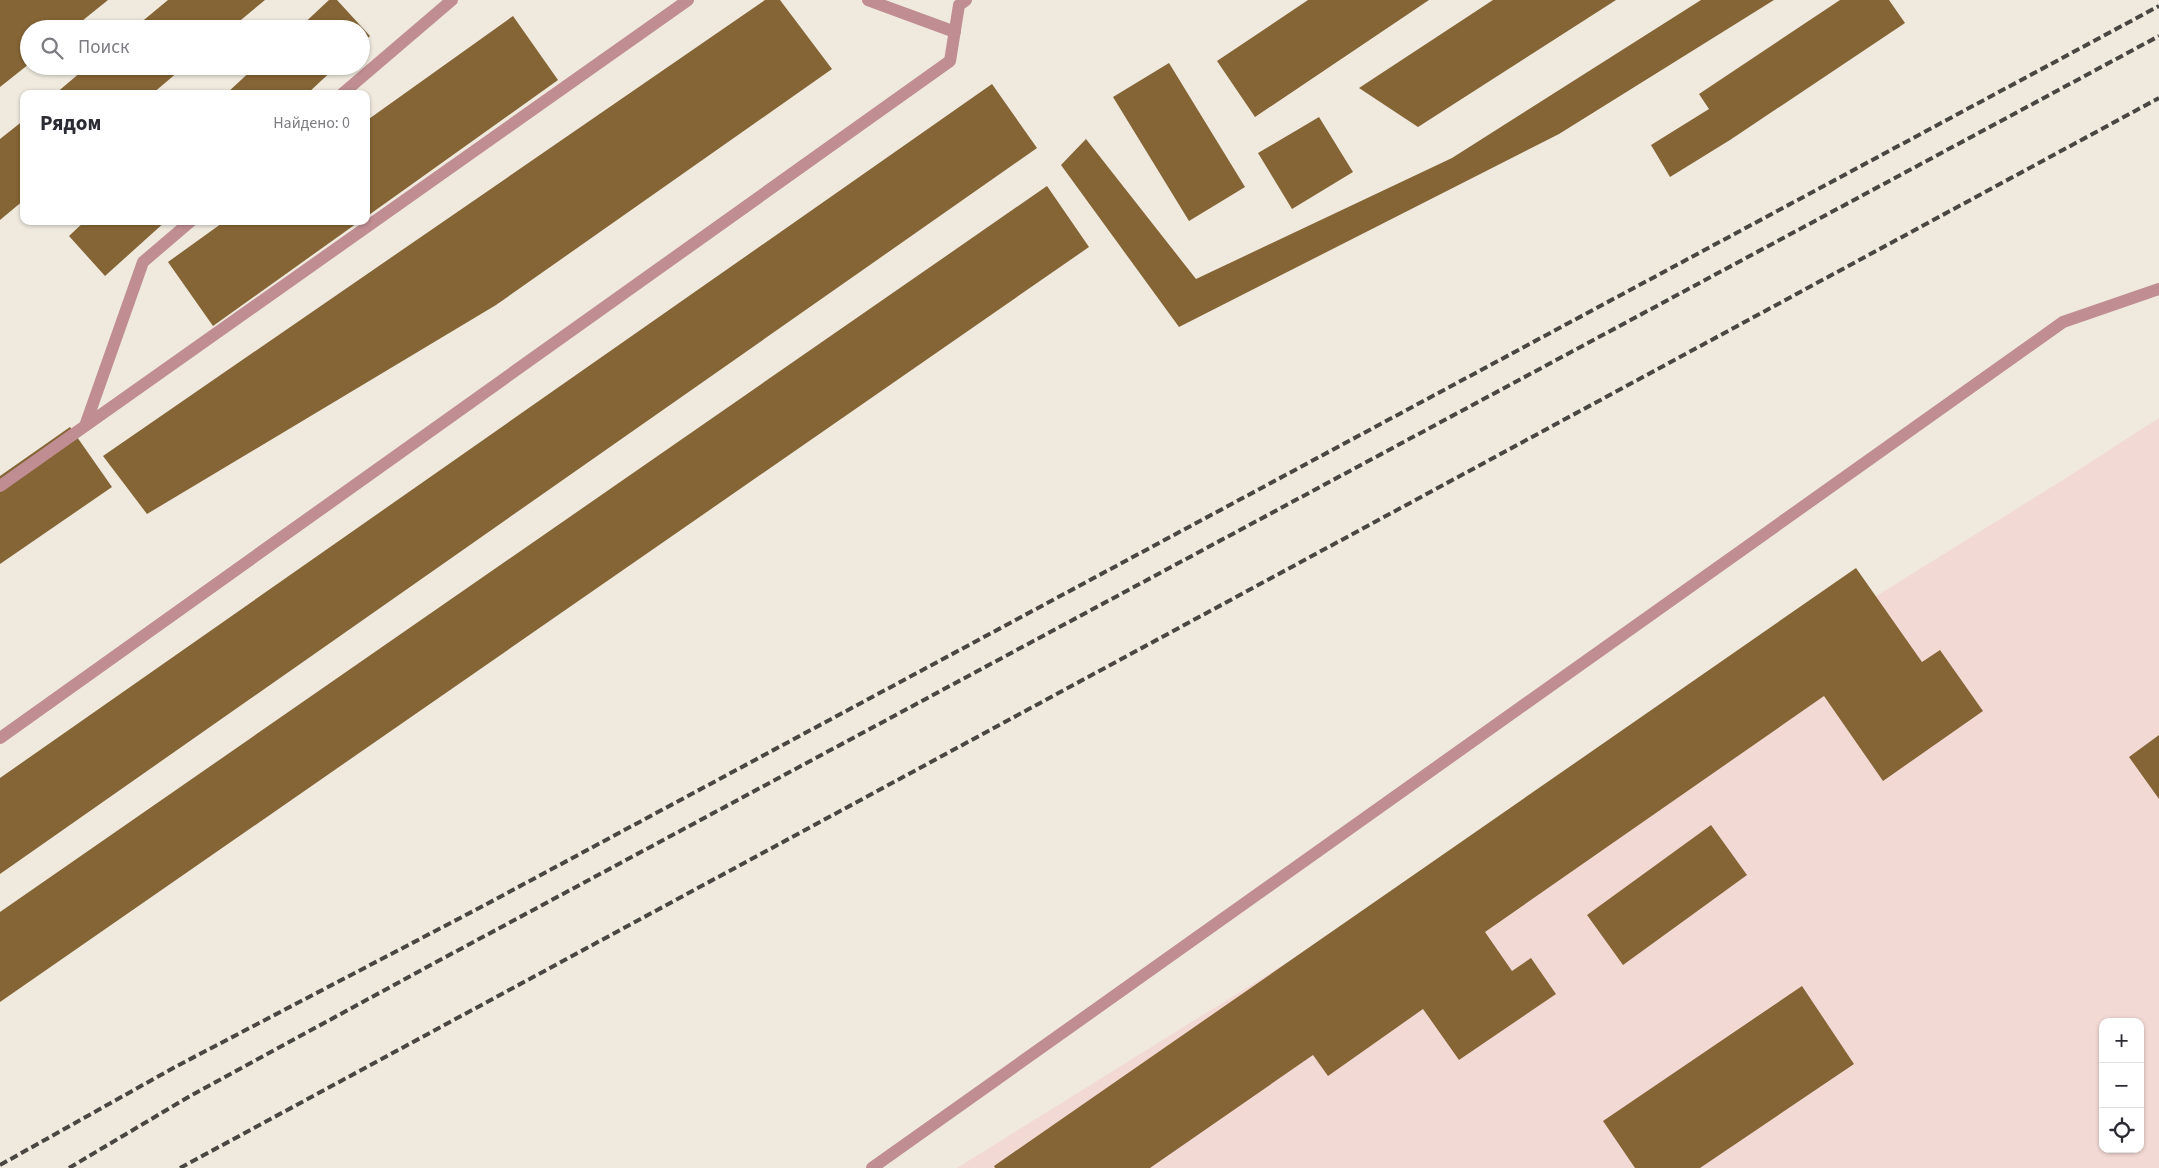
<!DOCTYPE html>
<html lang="ru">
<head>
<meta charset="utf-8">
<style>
  :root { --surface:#fff; --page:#f7f7f7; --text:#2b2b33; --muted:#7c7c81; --line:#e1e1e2 }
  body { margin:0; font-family:"Source Sans 3",sans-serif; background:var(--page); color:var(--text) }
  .controls { position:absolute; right:15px; bottom:15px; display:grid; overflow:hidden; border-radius:10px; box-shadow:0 1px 4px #0004 }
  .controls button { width:45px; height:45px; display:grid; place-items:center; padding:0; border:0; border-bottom:1px solid var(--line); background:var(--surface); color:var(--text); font:25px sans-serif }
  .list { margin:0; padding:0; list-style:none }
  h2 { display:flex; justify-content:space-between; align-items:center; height:65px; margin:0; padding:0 20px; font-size:21px }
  h2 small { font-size:16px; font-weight:400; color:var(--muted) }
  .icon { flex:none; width:28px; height:28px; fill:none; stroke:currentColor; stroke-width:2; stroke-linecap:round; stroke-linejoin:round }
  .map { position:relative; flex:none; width:2159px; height:1168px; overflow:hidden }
  .search { position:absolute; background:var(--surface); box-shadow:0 1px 4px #0004; left:20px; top:20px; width:350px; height:55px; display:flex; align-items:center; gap:12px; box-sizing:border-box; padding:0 18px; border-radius:28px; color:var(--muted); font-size:19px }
  .panel { position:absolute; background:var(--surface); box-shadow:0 1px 4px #0004; left:20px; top:90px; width:350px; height:135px; border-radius:10px }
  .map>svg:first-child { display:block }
</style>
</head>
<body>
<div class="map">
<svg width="2159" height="1168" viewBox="0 0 2159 1168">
  <rect width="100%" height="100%" fill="#efe9de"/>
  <path fill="#f3d9d4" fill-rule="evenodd" d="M2159,418V1168H957L2058,483ZM2103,1022H2140V1149H2103Z"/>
  <path fill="#856535" d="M0,0H108L72,29H29V64L0,87Z
    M168,0H265L230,29H133Z
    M329,0H337L370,36L361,44V29H298Z
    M765,0H780L832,69L496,305L147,514L103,456Z
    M1308,0H1429L1255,117L1217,61Z
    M1493,0H1616L1418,127L1359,88Z
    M1701,0H1774L1559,134L1179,327L1061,165L1086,139L1196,279L1452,158Z
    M1840,0H1889L1905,23L1730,140L1670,177L1651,145L1709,109L1699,94Z
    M513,16L558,80L366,217V121Z
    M1169,63L1245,187L1189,221L1113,97Z
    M88,66H185L152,94H55Z
    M256,66H337L307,94H226Z
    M992,84L1037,148L0,874V778Z
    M1319,117L1353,172L1292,209L1258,153Z
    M24,120V200L0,220V139Z
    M1047,186L1089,247L0,1002V912Z
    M85,221H166L105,276L69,236Z
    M225,221H360L213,326L168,262Z
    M70,427L112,487L0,564V476Z
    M1856,568L1922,662L1940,650L1983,711L1883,781L1824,696L1485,932L1512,971L1531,958L1556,994L1459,1060L1423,1009L1328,1076L1313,1055L1150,1168H995L994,1166Z
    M2159,735V799L2129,757Z
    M1711,825L1747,875L1623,965L1587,915Z
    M1802,986L1854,1064L1700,1168H1635L1603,1121Z"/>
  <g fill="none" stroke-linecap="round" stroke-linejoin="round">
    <path stroke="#bf8d92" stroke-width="12" d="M868,0L955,32
      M342,94L452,0
      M85,426L143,262L191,221
      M0,486L688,0
      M0,738L950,61L959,5L966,0"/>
    <path stroke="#bf8d92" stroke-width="12" d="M872,1168L2063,322L2159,289"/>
    <path stroke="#4a4742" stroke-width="4" stroke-dasharray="8 4" stroke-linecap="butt" d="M0,1165L175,1067L483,906L2159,6
      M69,1168L190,1096L427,967L2159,36
      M180,1168L2159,98"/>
  </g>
</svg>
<div class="controls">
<button>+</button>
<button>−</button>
<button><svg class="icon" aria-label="locate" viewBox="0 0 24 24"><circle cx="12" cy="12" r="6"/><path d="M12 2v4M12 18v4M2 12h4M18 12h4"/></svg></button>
</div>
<div class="search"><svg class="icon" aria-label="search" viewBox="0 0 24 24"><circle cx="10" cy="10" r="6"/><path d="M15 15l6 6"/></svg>Поиск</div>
<section class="panel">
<h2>Рядом<small>Найдено: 0</small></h2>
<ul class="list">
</ul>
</section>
</div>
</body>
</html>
